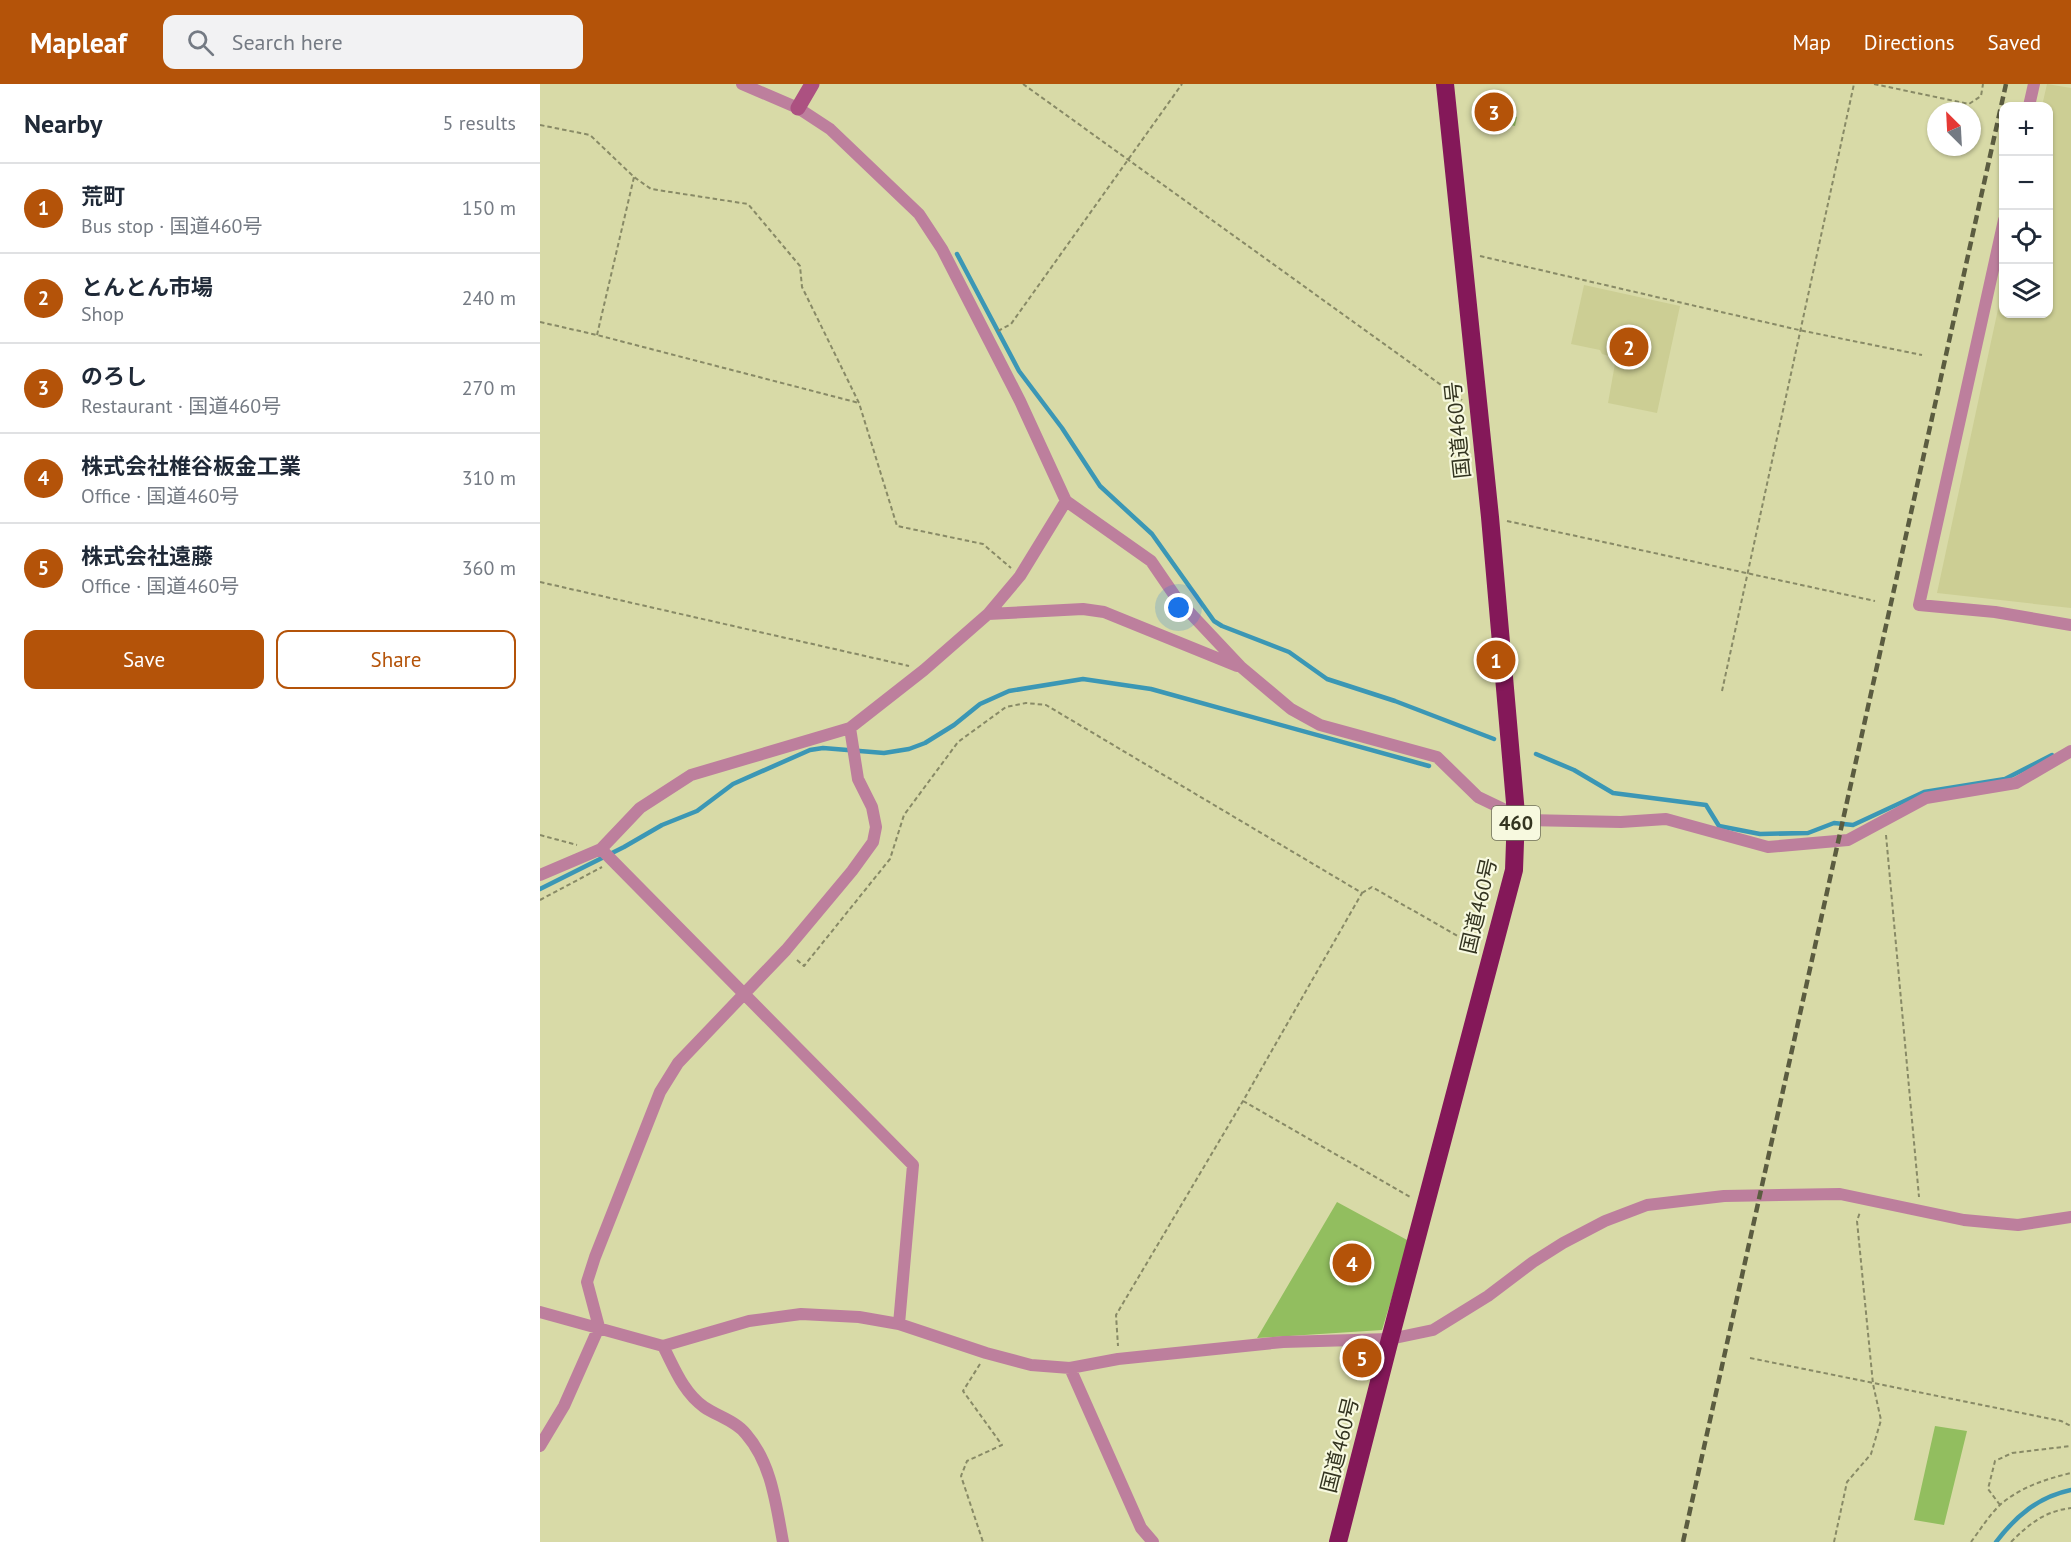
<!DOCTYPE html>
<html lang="en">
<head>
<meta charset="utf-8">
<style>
  :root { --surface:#fff; --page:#f2f2f3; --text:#1f2937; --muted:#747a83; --line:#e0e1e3; --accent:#b45309 }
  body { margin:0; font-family:"PT Sans","Noto Sans JP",sans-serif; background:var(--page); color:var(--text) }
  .controls { position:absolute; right:18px; top:18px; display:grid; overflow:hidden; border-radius:12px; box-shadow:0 2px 4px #0004 }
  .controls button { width:54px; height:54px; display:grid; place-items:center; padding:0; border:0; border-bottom:2px solid var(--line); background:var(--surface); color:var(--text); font:30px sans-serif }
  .compass { position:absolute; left:1387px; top:18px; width:54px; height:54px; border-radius:50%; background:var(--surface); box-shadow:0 2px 4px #0004; rotate:336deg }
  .you { position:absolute; left:639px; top:524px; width:21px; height:21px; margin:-15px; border:4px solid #fff; border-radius:50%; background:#1a73e8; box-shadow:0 0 0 9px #1a73e833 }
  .badge { display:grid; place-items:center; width:39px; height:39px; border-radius:50%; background:var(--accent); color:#fff; font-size:20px; font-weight:700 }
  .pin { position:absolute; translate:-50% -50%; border:3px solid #fff; box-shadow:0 2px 6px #0006 }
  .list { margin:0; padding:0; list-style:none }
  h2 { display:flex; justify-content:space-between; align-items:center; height:78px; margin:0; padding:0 24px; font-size:26px }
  h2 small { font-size:20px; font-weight:400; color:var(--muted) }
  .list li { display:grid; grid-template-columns:39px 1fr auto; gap:18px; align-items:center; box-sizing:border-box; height:90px; padding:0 24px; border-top:2px solid var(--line) }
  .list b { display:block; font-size:22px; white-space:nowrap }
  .list p { margin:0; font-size:20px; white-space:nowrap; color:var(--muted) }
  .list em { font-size:20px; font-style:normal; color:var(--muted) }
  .actions { display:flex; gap:12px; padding:18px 24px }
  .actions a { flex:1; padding:14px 0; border:2px solid var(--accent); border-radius:12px; text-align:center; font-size:21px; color:var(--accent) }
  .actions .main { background:var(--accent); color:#fff }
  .icon { flex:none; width:33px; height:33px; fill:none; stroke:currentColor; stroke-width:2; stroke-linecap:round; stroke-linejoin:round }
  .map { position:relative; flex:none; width:1531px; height:1458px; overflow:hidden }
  header { display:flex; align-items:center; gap:36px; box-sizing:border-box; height:84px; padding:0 30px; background:var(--accent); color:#fff }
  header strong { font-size:28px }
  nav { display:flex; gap:33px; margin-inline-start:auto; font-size:21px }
  .search { width:420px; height:54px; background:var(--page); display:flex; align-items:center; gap:15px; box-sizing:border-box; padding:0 21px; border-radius:12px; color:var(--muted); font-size:22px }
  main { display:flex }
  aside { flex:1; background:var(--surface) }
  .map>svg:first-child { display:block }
</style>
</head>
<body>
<header>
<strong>Mapleaf</strong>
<div class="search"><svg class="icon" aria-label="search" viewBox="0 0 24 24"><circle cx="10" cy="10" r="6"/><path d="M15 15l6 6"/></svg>Search here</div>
<nav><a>Map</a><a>Directions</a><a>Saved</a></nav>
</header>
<main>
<aside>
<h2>Nearby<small>5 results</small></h2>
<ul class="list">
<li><span class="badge">1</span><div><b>荒町</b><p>Bus stop · 国道460号</p></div><em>150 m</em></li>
<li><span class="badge">2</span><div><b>とんとん市場</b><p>Shop</p></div><em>240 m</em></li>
<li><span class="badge">3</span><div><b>のろし</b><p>Restaurant · 国道460号</p></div><em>270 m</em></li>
<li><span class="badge">4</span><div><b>株式会社椎谷板金工業</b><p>Office · 国道460号</p></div><em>310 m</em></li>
<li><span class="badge">5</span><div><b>株式会社遠藤</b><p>Office · 国道460号</p></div><em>360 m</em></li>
</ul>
<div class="actions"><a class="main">Save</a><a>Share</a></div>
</aside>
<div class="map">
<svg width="1531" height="1458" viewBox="0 0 1531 1458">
  <rect width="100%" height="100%" fill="#d8daa7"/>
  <path fill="#ccce94" d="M1507,0L1531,4V524L1397,509L1463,202L1464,230H1508V22H1502Z
    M1044,201L1140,222L1117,329L1068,319L1076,274L1062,270L1060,266L1031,260Z"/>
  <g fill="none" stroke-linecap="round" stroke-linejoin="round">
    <path stroke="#3b97b5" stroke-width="4.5" d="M417,170L479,287L522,344L560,402L612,450L674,537L682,542L749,568L787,595L855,617L954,655
      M996,670L1034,686L1073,709L1166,721L1179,742L1220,750L1268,749L1294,739L1313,741L1384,708L1465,695L1512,671
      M0,805L84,763L122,741L157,727L193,700L270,666L283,664L344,669L369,665L385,659L414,641L440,620L469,607L543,595L611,605L889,682
      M1456,1458C1476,1432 1498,1413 1531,1406"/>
  </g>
  <path fill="#92be5f" d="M953,17L975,24L973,32L977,33L975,42L932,31L935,18L952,23Z
    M797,1118L869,1157L842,1246L717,1254Z
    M1395,1342L1427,1347L1404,1441L1374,1436Z"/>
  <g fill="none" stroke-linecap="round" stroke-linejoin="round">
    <path stroke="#888a66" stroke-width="2" stroke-dasharray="4.5 3" stroke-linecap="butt" d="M483,0L922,316
      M1334,0L1429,20L1441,12L1443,0
      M0,41L50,51L94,93L111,105L208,120L260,182L262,203L319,319L357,442L443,460L471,484
      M940,172L1259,246L1382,271
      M0,238L57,251L319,319
      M458,247L471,240L642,0
      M57,251L94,93
      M967,437L1335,517
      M0,498L369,582
      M1182,607L1314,0
      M0,751L37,761
      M1346,751L1379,1113
      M822,809L832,803L937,863
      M0,816L62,783
      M257,876L264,882L350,775L364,731L418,658L466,623L486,619L506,621L822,809L703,1017L576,1231L578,1262
      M703,1017L872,1114
      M1210,1274L1521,1337L1531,1342
      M440,1280L423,1307L462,1361L427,1377L421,1392L443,1458
      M1460,1421L1448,1405L1455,1377L1472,1369L1531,1362
      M1294,1458L1307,1398L1331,1370L1341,1336L1333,1300L1317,1137L1320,1128
      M1431,1458C1440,1446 1450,1430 1461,1420C1481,1403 1506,1395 1531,1389
      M1471,1458C1489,1440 1505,1427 1531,1424"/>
    <path stroke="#bd7f9d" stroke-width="12" d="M202,0L258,24L290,45L379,130L402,165L480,317L526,417L611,477L637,515L701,583L751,625L780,641L897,673L938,713L986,736L1081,738L1126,735L1228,763L1308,756L1386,714L1476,699L1531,667
      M1489,22L1494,0
      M1464,136L1379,521L1455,528L1531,541
      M448,530L543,525L564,528L697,582
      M61,765L373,1081L359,1240
      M0,791L61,765L100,724L151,691L310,644L384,586L448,530L480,492L526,417
      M0,1228L123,1262L209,1237L261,1230L319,1233L359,1240L446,1269L491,1281L530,1284L578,1275L743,1258L850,1255L893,1246L948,1212L993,1178L1023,1159L1065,1137L1107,1121L1184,1112L1300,1110L1424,1136L1478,1141L1531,1133
      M123,1262C134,1283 143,1308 164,1323C177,1332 196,1337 206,1350C232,1380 236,1421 243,1458
      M530,1284L601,1444L613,1458
      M0,1362L24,1322L59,1243L47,1198L55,1173L120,1008L138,979L246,866L312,787L333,758L336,743L332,723L318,695L310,644"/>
    <path stroke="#ac5181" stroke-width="15" d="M258,24L272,0"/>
    <path stroke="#841859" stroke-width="18" d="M798,1458L850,1255L974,786L976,730L950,433L905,0"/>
    <path stroke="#5b5c40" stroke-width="4.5" stroke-dasharray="9 4.5" stroke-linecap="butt" d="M1143,1458L1466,0"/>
  </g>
  <g text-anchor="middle" stroke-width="4.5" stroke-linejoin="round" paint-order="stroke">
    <rect fill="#f7f9df" stroke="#6e6f59" stroke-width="1.5" x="952" y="722" width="48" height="34" rx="4.5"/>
    <g font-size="20" font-weight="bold" fill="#333420">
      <text x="976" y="746">460</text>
    </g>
    <g font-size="21" fill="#333420" stroke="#f7f9df">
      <text transform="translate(918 346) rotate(-96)" y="7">国道460号</text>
      <text transform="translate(939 822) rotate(-77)" y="7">国道460号</text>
      <text transform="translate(800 1361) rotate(-76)" y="7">国道460号</text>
    </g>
  </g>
</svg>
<div class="controls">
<button>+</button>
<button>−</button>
<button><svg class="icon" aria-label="locate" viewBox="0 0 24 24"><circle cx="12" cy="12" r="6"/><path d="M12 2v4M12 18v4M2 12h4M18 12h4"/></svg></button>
<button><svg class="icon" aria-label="layers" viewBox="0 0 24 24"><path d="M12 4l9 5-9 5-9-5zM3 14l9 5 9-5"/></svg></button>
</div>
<svg class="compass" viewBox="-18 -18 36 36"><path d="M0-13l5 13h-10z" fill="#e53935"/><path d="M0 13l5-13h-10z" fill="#747a83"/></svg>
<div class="you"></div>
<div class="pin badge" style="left:956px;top:576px">1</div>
<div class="pin badge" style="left:1089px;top:263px">2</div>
<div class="pin badge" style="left:954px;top:28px">3</div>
<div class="pin badge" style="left:812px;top:1179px">4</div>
<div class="pin badge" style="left:822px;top:1274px">5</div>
</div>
</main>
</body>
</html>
